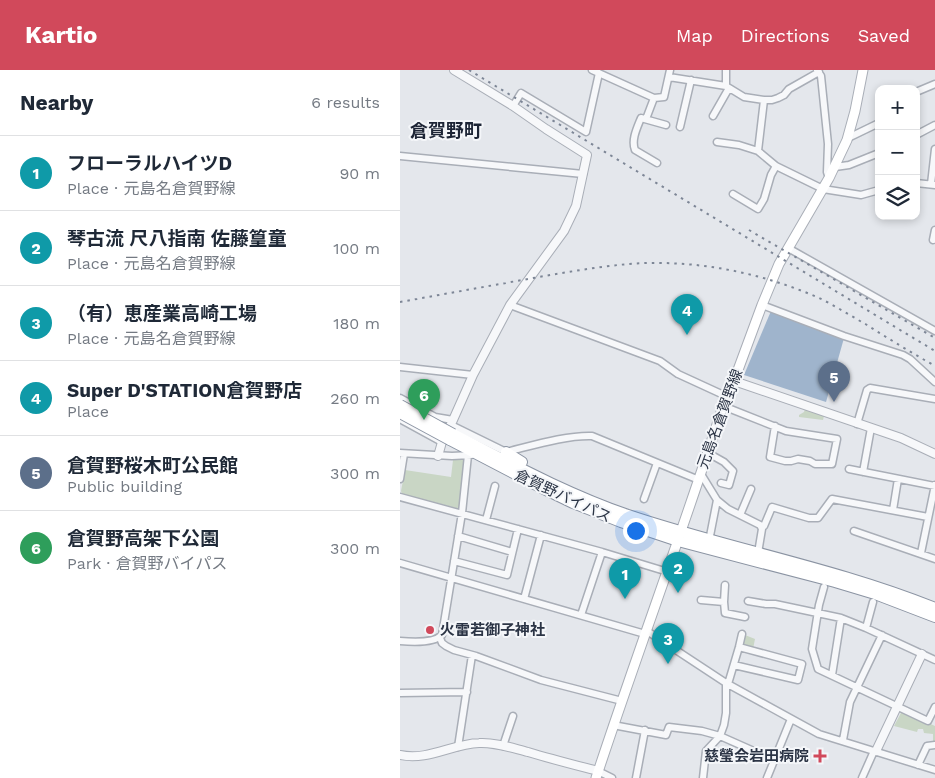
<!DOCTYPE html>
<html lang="en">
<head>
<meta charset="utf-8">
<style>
  :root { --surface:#fff; --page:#f2f2f3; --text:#1f2937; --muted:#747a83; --line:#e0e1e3; --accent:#d1495b }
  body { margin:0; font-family:"Work Sans","Noto Sans JP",sans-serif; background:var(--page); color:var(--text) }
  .controls { position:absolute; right:15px; top:15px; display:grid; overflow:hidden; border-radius:10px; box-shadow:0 2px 8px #0003 }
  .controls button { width:45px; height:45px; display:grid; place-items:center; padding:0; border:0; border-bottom:1px solid var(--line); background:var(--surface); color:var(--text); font:25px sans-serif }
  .you { position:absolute; left:235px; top:460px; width:18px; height:18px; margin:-12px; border:4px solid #fff; border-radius:50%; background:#1a73e8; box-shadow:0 0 0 8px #1a73e833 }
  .badge { display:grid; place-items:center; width:32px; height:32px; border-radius:50%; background:var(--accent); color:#fff; font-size:16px; font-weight:700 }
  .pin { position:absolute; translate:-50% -41px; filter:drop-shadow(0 1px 2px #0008) }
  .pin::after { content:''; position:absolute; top:26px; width:18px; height:15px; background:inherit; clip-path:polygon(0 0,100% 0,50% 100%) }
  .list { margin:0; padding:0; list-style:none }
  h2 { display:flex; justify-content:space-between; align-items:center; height:65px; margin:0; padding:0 20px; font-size:21px }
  h2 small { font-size:16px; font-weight:400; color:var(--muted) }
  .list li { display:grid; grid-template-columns:32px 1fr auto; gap:15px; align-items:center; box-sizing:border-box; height:75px; padding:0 20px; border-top:1px solid var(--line) }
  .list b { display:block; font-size:19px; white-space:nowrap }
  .list p { margin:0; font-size:16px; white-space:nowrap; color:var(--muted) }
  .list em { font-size:16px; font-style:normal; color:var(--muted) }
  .icon { flex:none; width:28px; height:28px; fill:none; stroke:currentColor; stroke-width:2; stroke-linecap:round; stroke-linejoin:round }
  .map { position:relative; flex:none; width:535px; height:708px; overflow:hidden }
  header { display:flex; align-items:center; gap:30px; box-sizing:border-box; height:70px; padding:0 25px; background:var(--accent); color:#fff }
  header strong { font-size:24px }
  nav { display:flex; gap:28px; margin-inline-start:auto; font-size:18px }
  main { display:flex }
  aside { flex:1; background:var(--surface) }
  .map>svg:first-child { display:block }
</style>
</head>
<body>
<header>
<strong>Kartio</strong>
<nav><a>Map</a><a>Directions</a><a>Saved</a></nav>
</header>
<main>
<aside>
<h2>Nearby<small>6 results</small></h2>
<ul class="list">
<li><span class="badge" style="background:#0f9aa8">1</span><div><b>フローラルハイツD</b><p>Place · 元島名倉賀野線</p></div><em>90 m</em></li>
<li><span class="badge" style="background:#0f9aa8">2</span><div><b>琴古流 尺八指南 佐藤篁童</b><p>Place · 元島名倉賀野線</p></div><em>100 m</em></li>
<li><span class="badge" style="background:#0f9aa8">3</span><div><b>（有）恵産業高崎工場</b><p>Place · 元島名倉賀野線</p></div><em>180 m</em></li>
<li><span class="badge" style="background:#0f9aa8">4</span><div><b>Super D'STATION倉賀野店</b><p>Place</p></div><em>260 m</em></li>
<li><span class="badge" style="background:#5c6f8a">5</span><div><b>倉賀野桜木町公民館</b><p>Public building</p></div><em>300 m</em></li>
<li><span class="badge" style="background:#2e9e5b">6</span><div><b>倉賀野高架下公園</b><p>Park · 倉賀野バイパス</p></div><em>300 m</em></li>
</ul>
</aside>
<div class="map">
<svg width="535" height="708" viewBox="0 0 535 708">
  <rect width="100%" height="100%" fill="#e4e7ec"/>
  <path fill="#c9d6c5" d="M405,339L424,346L423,350L399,347V345L404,342Z
    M63,388L66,391L60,439L2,424L1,421L5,400L51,407L53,390Z
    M345,565L355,569L353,579L345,576L343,573Z
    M502,641L535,656V673L533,672V664L524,663L523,659H518L517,662L494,656Z"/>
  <path fill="#9fb4cc" d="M371,241L444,268L426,332L344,305Z"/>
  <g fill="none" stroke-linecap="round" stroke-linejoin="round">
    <defs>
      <path id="minor" d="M192,0L254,28L264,27L270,0
        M326,0V16
        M417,0L421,6L428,74L427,102L429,108
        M269,7L326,16L344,27L364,30L358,81L376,96L423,119L461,125L479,120
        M516,22L535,14
        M364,30H372L378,28L384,25L389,19L419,2
        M113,36L121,23L186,62L199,3
        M313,46L329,18
        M246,49L254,28
        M280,57L291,10
        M516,65L535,55
        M448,68L479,53
        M317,72L339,75L358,81
        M0,86L183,104
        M257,93L235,80C231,70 237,58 241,48L266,55
        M435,97L449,95L479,83
        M516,113L535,115
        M531,114L535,79
        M333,124L358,139L364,129L371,105L376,96
        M533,170L535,160
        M388,178L535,261
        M110,235L260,291L278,304L328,327
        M362,235L444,266L503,285L510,289L535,312
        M0,297L73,305
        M0,328L35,347L53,350
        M323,336L386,361L437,369L432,394H415L410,391L398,389L391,391H385L370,387L375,356
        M0,349L42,372
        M457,354L467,320L470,318L535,329
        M51,355L106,382
        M106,382C131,376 166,365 192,366L299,410
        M0,383L52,386L71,385
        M308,383L324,392L333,401L329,415L321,413
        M449,399L535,416
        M463,402L471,358
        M301,404L317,430L328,439L360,455L362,459L358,483
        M0,409L4,384
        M0,427L202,482L268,502
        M244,429L257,393
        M493,440L498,409
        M340,445L351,419
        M86,450L95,416
        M362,457L364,456L372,437L409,448H418L432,429L528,447
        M454,461L535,489
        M58,466L112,482
        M310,466L317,430
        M521,483L535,415
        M54,491L107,505L118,459
        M0,493L245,564
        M325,515L324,532L325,543L345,547
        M424,517L419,535L412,579L418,599L528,651L535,637
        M124,529L141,465
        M301,530L324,532
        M348,531L366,534H375L441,548L466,558L535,590
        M181,545L202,482
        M466,558L473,532
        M247,561L326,613L419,664L535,700
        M40,568L42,573L46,576L54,580L76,586L141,610L222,631
        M0,571C11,572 34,573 42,565L62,443L68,385
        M334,595L398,610L402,594L339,577
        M432,605L441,548
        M328,614L339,577L342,564
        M0,623L67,622
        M213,655L266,665L269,657L302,661L320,666L374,690
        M443,670L450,632L482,565
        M103,676L113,646
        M58,677L72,585
        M518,695L527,676L535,675
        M198,701L212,708
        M236,708L245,660
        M303,708L306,681L320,666L324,655L326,643V613
        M367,708L391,649
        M462,708L474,681"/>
      <path id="tertiary" d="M334,311L501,368L535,384
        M38,386L42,372L53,350L73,305L110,235L164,161L176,136L187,85L146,59L113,36L54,0
        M476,681L522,584
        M0,685C28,691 52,674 79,673C95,672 112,678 128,682C151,689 175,695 198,701"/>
      <path id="secondary" d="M196,708C237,583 283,461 323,336L328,327L362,235L379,194L429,108L447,70L455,41L463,0"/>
      <path id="trunk" d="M53,364C110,393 167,424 228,445C329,479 436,498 535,538
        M50,370L142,418L173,433L221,452L278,471L435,512L475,524L535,547
        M106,382L122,392"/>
    </defs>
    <use href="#minor" stroke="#a9aeb7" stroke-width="9"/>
    <use href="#tertiary" stroke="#a9aeb7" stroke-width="10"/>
    <use href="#secondary" stroke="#a9aeb7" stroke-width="11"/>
    <use href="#trunk" stroke="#8b94a3" stroke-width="12"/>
    <use href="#minor" stroke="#f7f8fa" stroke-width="6"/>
    <use href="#tertiary" stroke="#f7f8fa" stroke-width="8"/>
    <use href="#secondary" stroke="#fff" stroke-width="9"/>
    <use href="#trunk" stroke="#fff" stroke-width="10"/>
    <path stroke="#7d8696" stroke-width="2" stroke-dasharray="2.5 5" stroke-linecap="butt" d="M69,0L535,281
      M349,160L535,268
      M0,232C50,223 100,214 150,205C187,199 225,192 263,193C316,194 368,206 417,227C434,235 451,246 467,255C489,269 512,283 535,296"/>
    <defs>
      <path id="trunk-bridge" d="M0,335L53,364
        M0,343L50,370"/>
    </defs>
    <use href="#trunk-bridge" stroke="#8b94a3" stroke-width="12" stroke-linecap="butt"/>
    <use href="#trunk-bridge" stroke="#fff" stroke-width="10"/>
  </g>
  <g fill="#d1495b" stroke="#f4f6f9" stroke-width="2">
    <circle cx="30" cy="560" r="5"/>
    <path d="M417.5 678.5h5v5h5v5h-5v5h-5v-5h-5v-5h5z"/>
  </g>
  <g text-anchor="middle" stroke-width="4" stroke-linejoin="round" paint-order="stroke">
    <g font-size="15" fill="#2b3445" stroke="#f4f6f9">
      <text transform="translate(320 349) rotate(-70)" y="5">元島名倉賀野線</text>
      <text transform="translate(163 426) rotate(25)" y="5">倉賀野バイパス</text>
    </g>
    <g font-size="15" font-weight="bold" fill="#2b3445" stroke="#f4f6f9" text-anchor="start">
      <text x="40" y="565">火雷若御子神社</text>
      <text x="409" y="691" text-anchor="end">慈瑩会岩田病院</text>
    </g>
    <g font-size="18" font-weight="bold" fill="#1d2536" stroke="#f4f6f9">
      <text x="46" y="67">倉賀野町</text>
    </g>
  </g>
</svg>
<div class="controls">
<button>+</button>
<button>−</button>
<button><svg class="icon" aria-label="layers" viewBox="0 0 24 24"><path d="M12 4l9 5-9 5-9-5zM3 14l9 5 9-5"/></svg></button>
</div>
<div class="you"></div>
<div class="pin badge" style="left:225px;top:529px;background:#0f9aa8">1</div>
<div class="pin badge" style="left:278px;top:523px;background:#0f9aa8">2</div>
<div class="pin badge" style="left:268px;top:594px;background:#0f9aa8">3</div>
<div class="pin badge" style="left:287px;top:265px;background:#0f9aa8">4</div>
<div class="pin badge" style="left:434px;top:332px;background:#5c6f8a">5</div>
<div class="pin badge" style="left:24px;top:350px;background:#2e9e5b">6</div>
</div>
</main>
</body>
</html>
